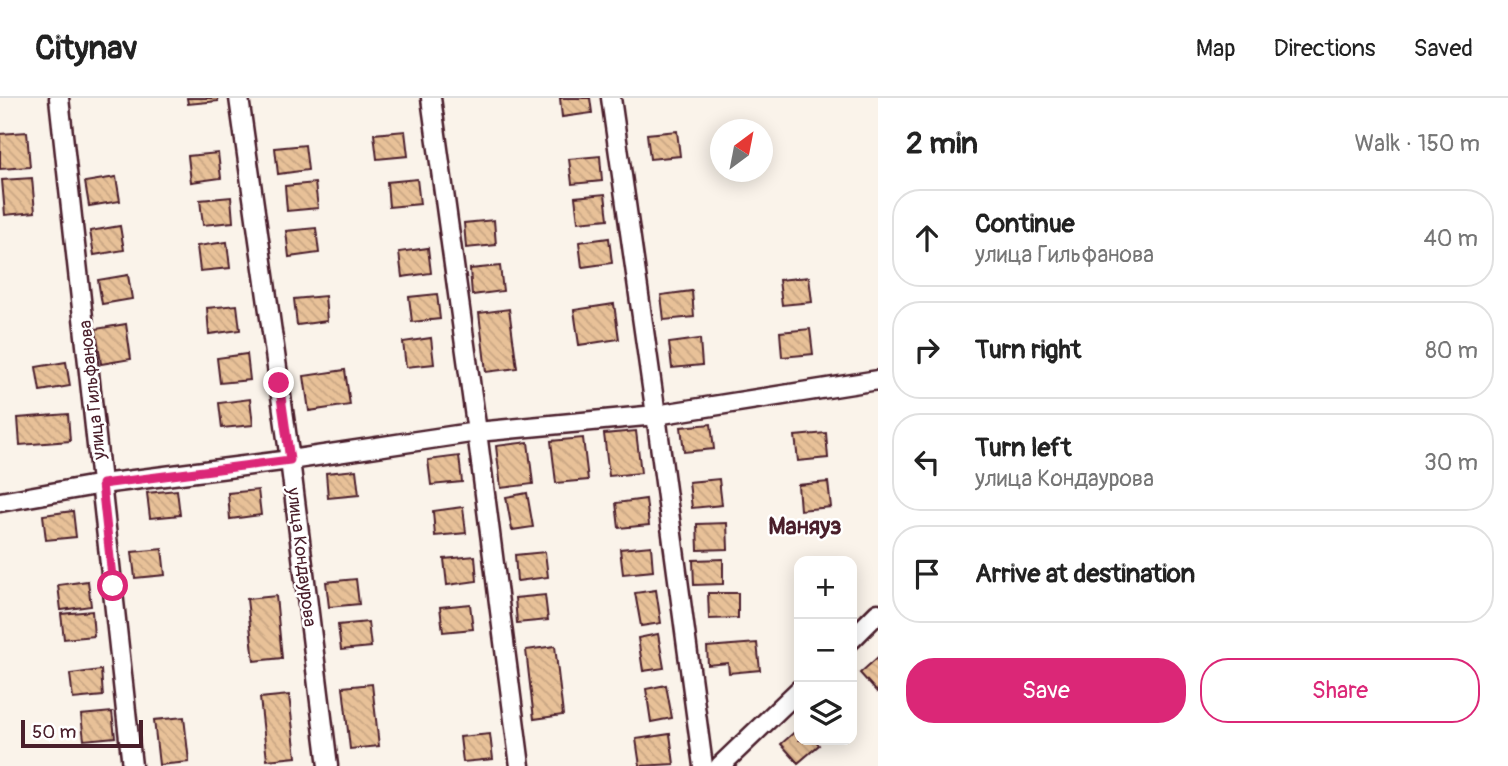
<!DOCTYPE html>
<html lang="en">
<head>
<meta charset="utf-8">
<style>
  :root { --surface:#fff; --page:#f6f6f6; --text:#222; --muted:#767676; --line:#e0e0e0; --accent:#db2777 }
  body { margin:0; font-family:Pangolin,sans-serif; background:var(--page); color:var(--text) }
  .controls { position:absolute; right:21px; bottom:21px; display:grid; overflow:hidden; border-radius:14px; box-shadow:0 4px 18px #0003 }
  .controls button { width:63px; height:63px; display:grid; place-items:center; padding:0; border:0; border-bottom:2px solid var(--line); background:var(--surface); color:var(--text); font:35px sans-serif }
  .compass { position:absolute; left:710px; top:21px; width:63px; height:63px; border-radius:50%; background:var(--surface); box-shadow:0 4px 18px #0003; rotate:32deg }
  .scale { position:absolute; left:21px; bottom:18px; width:122px; box-sizing:border-box; padding-left:7px; border:4px solid #4a1f2b; border-top:0; font-size:19px; line-height:24px; white-space:nowrap; color:#4a1f2b; -webkit-text-stroke:5px #fff; paint-order:stroke }
  .stop { position:absolute; width:21px; height:21px; margin:-16px; border:5px solid #db2777; border-radius:50%; background:#fff }
  .stop.end { background:#db2777; border-color:#fff; box-shadow:0 2px 7px #0008 }
  .list { margin:0; padding:0; list-style:none }
  h2 { display:flex; justify-content:space-between; align-items:center; height:91px; margin:0; padding:0 28px; font-size:30px }
  h2 small { font-size:23px; font-weight:400; color:var(--muted) }
  .list li { display:grid; grid-template-columns:46px 1fr auto; gap:21px; align-items:center; box-sizing:border-box; height:98px; margin:0 14px 14px; padding:0 14px; border:2px solid var(--line); border-radius:28px }
  .list b { display:block; font-size:26px; white-space:nowrap }
  .list p { margin:0; font-size:23px; white-space:nowrap; color:var(--muted) }
  .list em { font-size:23px; font-style:normal; color:var(--muted) }
  .actions { display:flex; gap:14px; padding:21px 28px }
  .actions a { flex:1; padding:16px 0; border:2px solid var(--accent); border-radius:28px; text-align:center; font-size:24px; color:var(--accent) }
  .actions .main { background:var(--accent); color:#fff }
  .icon { flex:none; width:38px; height:38px; fill:none; stroke:currentColor; stroke-width:2; stroke-linecap:round; stroke-linejoin:round }
  .map { position:relative; flex:none; width:878px; height:668px; overflow:hidden }
  header { display:flex; align-items:center; gap:42px; box-sizing:border-box; height:98px; padding:0 35px; background:var(--surface); border-bottom:2px solid var(--line) }
  header strong { font-size:33px }
  nav { display:flex; gap:38px; margin-inline-start:auto; font-size:24px }
  main { display:flex }
  aside { flex:1; background:var(--surface) }
  .map>svg:first-child { display:block }
</style>
</head>
<body>
<header>
<strong>Citynav</strong>
<nav><a>Map</a><a>Directions</a><a>Saved</a></nav>
</header>
<main>
<div class="map">
<svg width="878" height="668" viewBox="0 0 878 668">
  <defs>
    <pattern id="building-back-hatch" width="6" height="6" patternUnits="userSpaceOnUse" patternTransform="scale(1.75)"><rect width="6" height="6" fill="#e8c198"/><path d="M-1 5l2 2M0 0l6 6M5-1l2 2" fill="none" stroke="#c8a583"/></pattern>
  </defs>
  <rect width="100%" height="100%" fill="#faf3ea"/>
  <filter id="ink" filterUnits="userSpaceOnUse"><feTurbulence type="fractalNoise" baseFrequency=".0143" numOctaves="2"/><feDisplacementMap in="SourceGraphic" scale="14" xChannelSelector="R" yChannelSelector="G"/><feConvolveMatrix kernelMatrix="1 2 1 2 8 2 1 2 1" color-interpolation-filters="sRGB"/></filter>
  <g filter="url(#ink)">
    <path fill="url(#building-back-hatch)" stroke="#4a1f2b" stroke-width="2" d="M187,0H218V3L188,6Z
      M560,0H590L592,15L562,19Z
      M405,33L408,58L377,61L374,36Z
      M677,33L680,58L650,61L647,36Z
      M27,34L30,69L0,71V36Z
      M305,47L308,72L278,76L275,50Z
      M218,55L221,80L191,84L188,58Z
      M600,58L602,83L572,86L569,61Z
      M116,79L120,103L89,108L85,84Z
      M32,80L35,114L5,117L2,82Z
      M417,81L420,106L389,109L387,84Z
      M315,85L318,110L287,113L285,88Z
      M605,96L608,121L578,124L575,99Z
      M231,99L233,124L203,127L200,102Z
      M494,122L496,147L466,150L464,125Z
      M120,128L124,152L94,157L90,133Z
      M316,130L319,155L289,159L286,133Z
      M609,140L612,165L582,169L579,144Z
      M227,144L230,170L200,173L197,148Z
      M428,150L431,175L402,179L399,154Z
      M500,168L503,193L472,197L470,171Z
      M128,177L132,201L102,206L98,182Z
      M809,179L812,204L782,207L779,182Z
      M692,193L694,219L664,222L661,197Z
      M437,196L440,221L412,224L409,199Z
      M325,198L327,223L297,227L294,201Z
      M614,206L619,241L579,247L574,212Z
      M237,207L240,232L209,236L207,210Z
      M509,211L517,270L486,274L479,215Z
      M126,226L131,261L101,266L96,231Z
      M810,231L813,256L782,259L780,234Z
      M431,240L434,266L406,269L403,244Z
      M700,241L702,267L672,270L669,245Z
      M247,256L250,282L220,285L217,260Z
      M66,264L70,288L40,293L36,269Z
      M345,272L350,307L309,313L304,278Z
      M250,301L253,327L222,330L219,305Z
      M68,316L70,343L20,347L18,320Z
      M711,326L714,351L684,354L681,329Z
      M636,333L641,375L609,378L604,336Z
      M826,335L828,360L798,363L795,338Z
      M583,340L588,382L556,385L551,343Z
      M528,344L533,386L501,390L496,348Z
      M459,358L462,384L431,387L428,362Z
      M356,372L359,397L328,400L326,375Z
      M719,381L722,407L692,410L689,384Z
      M828,384L831,409L800,412L798,387Z
      M177,392L180,417L150,420L147,395Z
      M258,392L261,417L230,421L228,395Z
      M527,395L533,429L512,432L506,399Z
      M646,401L649,427L619,430L616,405Z
      M463,409L466,435L435,438L433,413Z
      M73,413L76,439L46,442L43,417Z
      M727,425L728,451L698,452L697,426Z
      M651,448L653,473L623,476L620,451Z
      M162,451L165,477L135,480L132,454Z
      M545,454L548,479L517,483L515,457Z
      M475,458L477,483L447,487L444,461Z
      M723,461V486L694,487L693,462Z
      M356,481L359,506L329,509L326,484Z
      M88,483L91,508L61,512L58,487Z
      M656,492L661,525L641,528L635,495Z
      M708,495H738V520L709,521Z
      M545,497L548,522L517,525L515,500Z
      M276,498L282,560L254,563L247,501Z
      M470,506L473,531L443,534L440,509Z
      M92,513L94,538L64,541L61,516Z
      M368,524L371,549L341,552L338,527Z
      M658,536L664,570L643,573L638,540Z
      M757,545L760,572L729,575L728,565L708,567L707,549Z
      M555,548L563,617L534,621L526,552Z
      M878,559V593L877,594L860,575Z
      M101,572L103,598L73,601L70,576Z
      M372,586L379,648L350,651L343,589Z
      M666,587L672,620L651,624L646,591Z
      M289,597L296,659L267,662L260,600Z
      M112,614L115,639L84,642L81,617Z
      M184,619L189,664L159,667L154,622Z
      M799,630V642H815L819,647L798,665L781,646Z
      M490,636L493,661L463,664L460,639Z
      M670,636L674,666L640,668L636,641Z"/>
    <g fill="none" stroke-linecap="round" stroke-linejoin="round">
      <defs>
        <path id="minor" d="M59,0L132,668
          M239,0L290,362L328,668
          M431,0L477,334L520,668
          M611,0L656,317L703,668
          M0,404L102,386L290,362L477,334L656,317L878,282
          M852,541L878,515
          M720,668L799,592"/>
      </defs>
      <use href="#minor" stroke="#4a1f2b" stroke-width="23"/>
      <use href="#minor" stroke="#fff" stroke-width="18"/>
    </g>
  </g>
  <g fill="none" stroke-linecap="round" stroke-linejoin="round" filter="url(#ink)">
    <path stroke="#db2777" stroke-width="9" d="M113,488L102,386L290,362L279,285"/>
  </g>
  <g text-anchor="middle" stroke-width="5" stroke-linejoin="round" paint-order="stroke">
    <g font-size="18" fill="#4a1f2b" stroke="#fff">
      <text transform="translate(92 292) rotate(-96)" y="6">улица Гильфанова</text>
      <text transform="translate(302 459) rotate(83)" y="6">улица Кондаурова</text>
    </g>
    <g font-size="24" font-weight="bold" fill="#4a1f2b" stroke="#fff">
      <text x="805" y="436">Маняуз</text>
    </g>
  </g>
</svg>
<div class="controls">
<button>+</button>
<button>−</button>
<button><svg class="icon" aria-label="layers" viewBox="0 0 24 24"><path d="M12 4l9 5-9 5-9-5zM3 14l9 5 9-5"/></svg></button>
</div>
<svg class="compass" viewBox="-18 -18 36 36"><path d="M0-13l5 13h-10z" fill="#e53935"/><path d="M0 13l5-13h-10z" fill="#767676"/></svg>
<div class="scale">50 m</div>
<div class="stop" style="left:113px;top:488px"></div>
<div class="stop end" style="left:279px;top:285px"></div>
</div>
<aside>
<h2>2 min<small>Walk · 150 m</small></h2>
<ul class="list">
<li><svg class="icon" aria-label="ahead" viewBox="0 0 24 24"><path d="M12 20V5M6 11l6-6 6 6"/></svg><div><b>Continue</b><p>улица Гильфанова</p></div><em>40 m</em></li>
<li><svg class="icon" aria-label="right" viewBox="0 0 24 24"><path d="M7 20v-9h11M14 6l5 5-5 5"/></svg><div><b>Turn right</b></div><em>80 m</em></li>
<li><svg class="icon" aria-label="left" viewBox="0 0 24 24"><path d="M17 20v-9H6M10 6l-5 5 5 5"/></svg><div><b>Turn left</b><p>улица Кондаурова</p></div><em>30 m</em></li>
<li><svg class="icon" aria-label="arrive" viewBox="0 0 24 24"><path d="M6 21V4h12l-3 4 3 4H6"/></svg><div><b>Arrive at destination</b></div></li>
</ul>
<div class="actions"><a class="main">Save</a><a>Share</a></div>
</aside>
</main>
</body>
</html>
